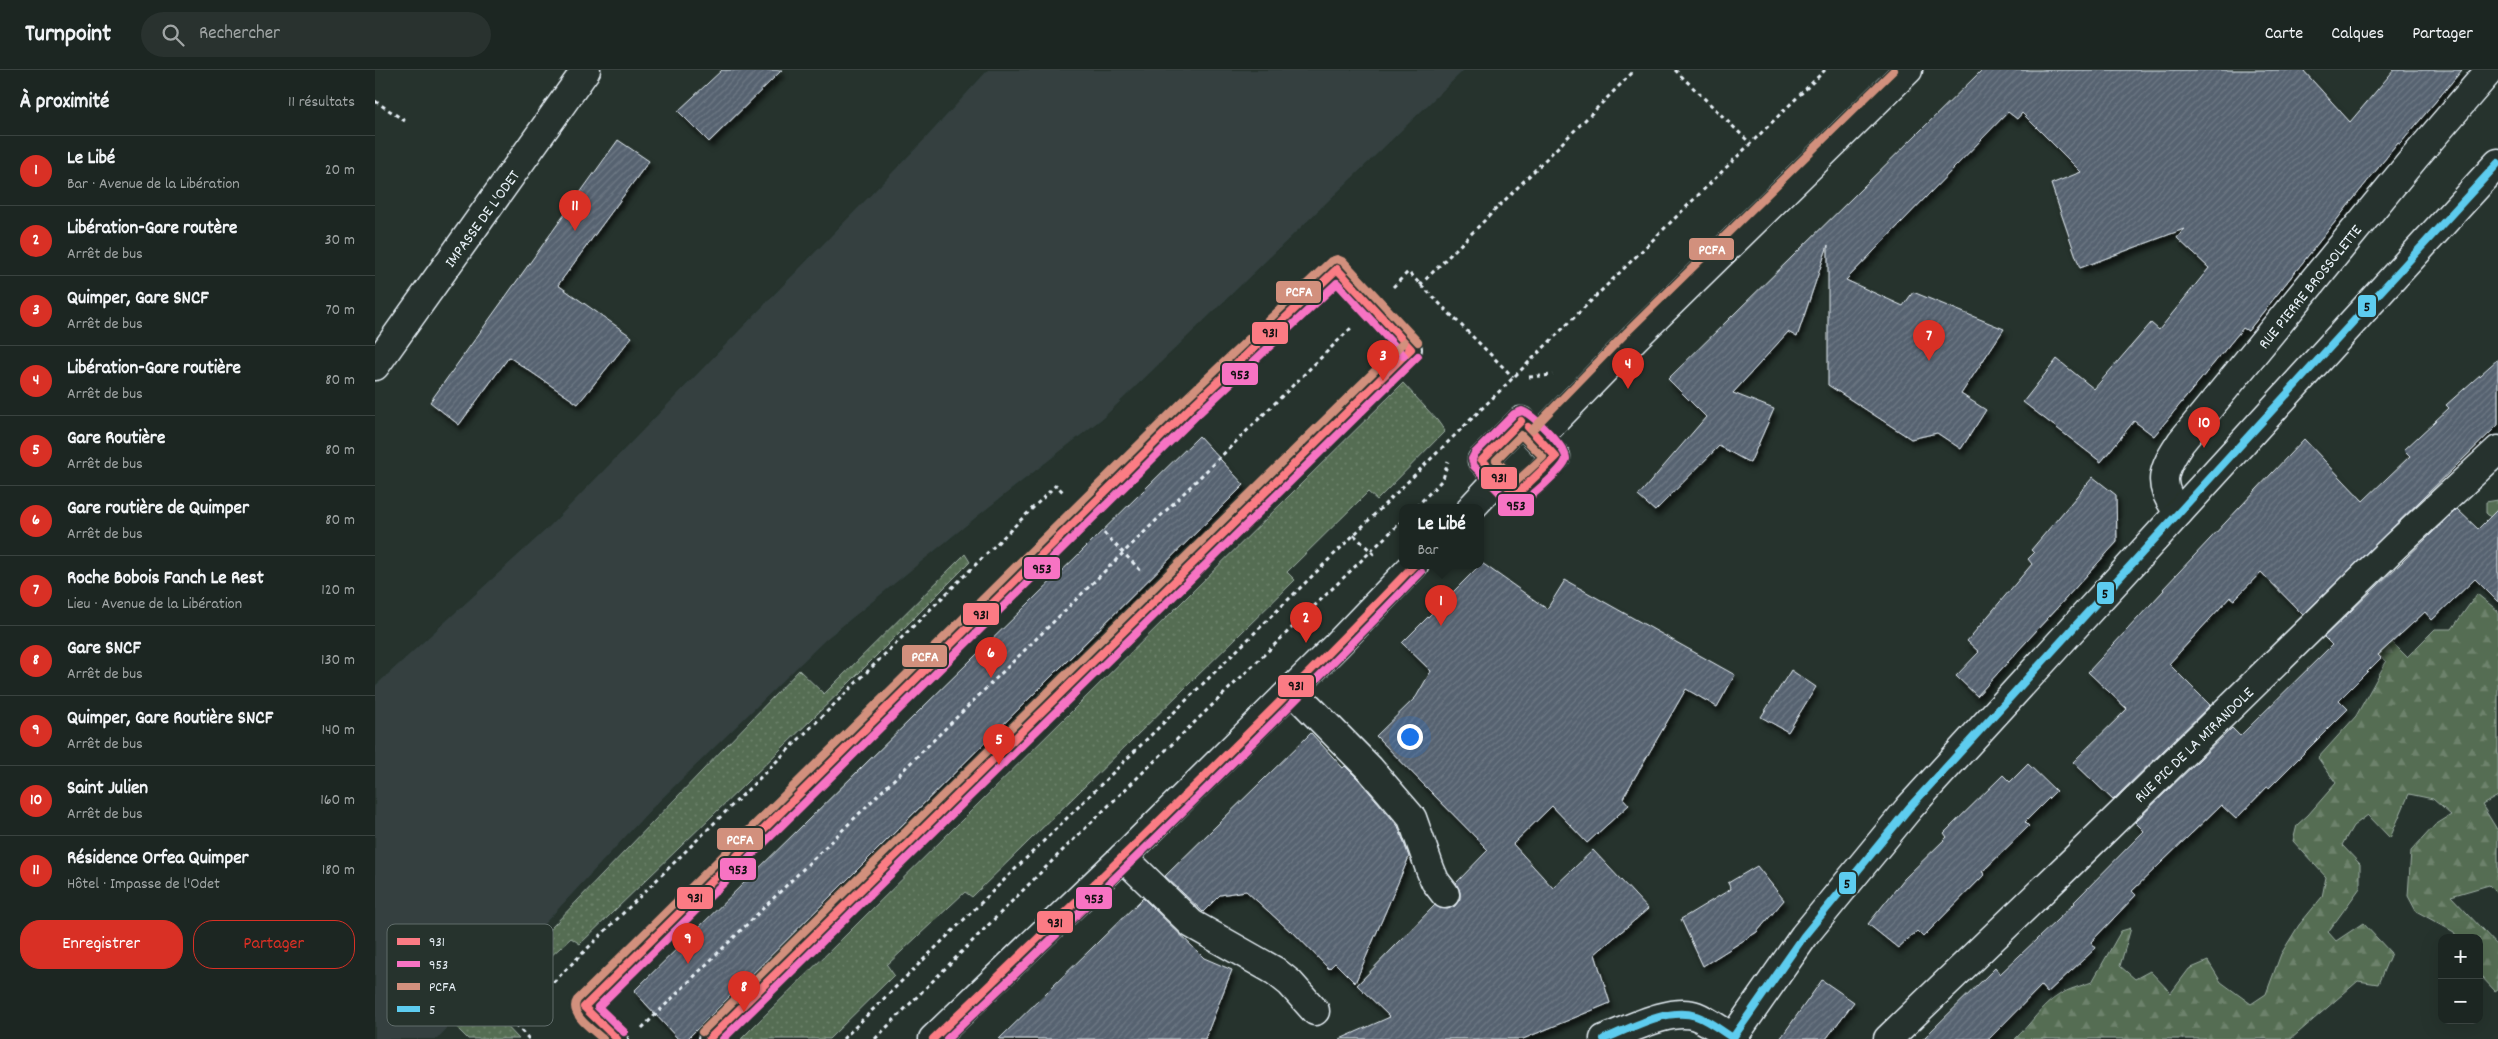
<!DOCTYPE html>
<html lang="fr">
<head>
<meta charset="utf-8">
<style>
  :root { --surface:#1c2622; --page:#29322f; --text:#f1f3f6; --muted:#a0a5a5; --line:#3a4340; --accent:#d93025 }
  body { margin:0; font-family:Dekko,sans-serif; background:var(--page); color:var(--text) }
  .controls { position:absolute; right:15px; bottom:15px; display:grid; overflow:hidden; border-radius:10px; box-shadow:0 5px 20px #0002 }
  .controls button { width:45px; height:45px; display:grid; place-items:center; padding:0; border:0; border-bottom:1px solid var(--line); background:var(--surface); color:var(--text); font:25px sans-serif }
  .you { position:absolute; left:1034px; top:666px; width:18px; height:18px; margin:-12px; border:4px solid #fff; border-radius:50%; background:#1a73e8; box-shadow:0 0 0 8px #1a73e833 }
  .badge { display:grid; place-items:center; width:32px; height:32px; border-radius:50%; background:var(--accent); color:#fff; font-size:16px; font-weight:700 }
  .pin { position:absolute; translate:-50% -41px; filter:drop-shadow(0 1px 2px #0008) }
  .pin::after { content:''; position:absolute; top:26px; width:18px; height:15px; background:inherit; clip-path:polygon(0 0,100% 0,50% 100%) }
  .popup { position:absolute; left:1024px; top:434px; width:85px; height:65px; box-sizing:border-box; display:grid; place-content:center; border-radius:10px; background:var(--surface); filter:drop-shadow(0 1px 4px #0005); font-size:16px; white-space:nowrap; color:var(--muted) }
  .popup b { font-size:19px; color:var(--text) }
  .popup::after { content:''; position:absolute; left:50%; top:100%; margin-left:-10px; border:10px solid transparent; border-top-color:var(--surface) }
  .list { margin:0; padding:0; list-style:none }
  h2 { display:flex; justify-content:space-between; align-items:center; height:65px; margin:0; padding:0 20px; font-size:21px }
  h2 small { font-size:16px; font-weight:400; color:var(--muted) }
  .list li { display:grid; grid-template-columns:32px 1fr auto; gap:15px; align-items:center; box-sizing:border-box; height:70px; padding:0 20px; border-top:1px solid var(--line) }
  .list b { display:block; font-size:19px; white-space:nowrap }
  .list p { margin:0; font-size:16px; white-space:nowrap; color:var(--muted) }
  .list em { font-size:16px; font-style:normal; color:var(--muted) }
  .actions { display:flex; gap:10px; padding:15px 20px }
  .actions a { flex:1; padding:11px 0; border:1px solid var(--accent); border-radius:20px; text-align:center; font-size:18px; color:var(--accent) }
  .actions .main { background:var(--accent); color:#fff }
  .icon { flex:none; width:28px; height:28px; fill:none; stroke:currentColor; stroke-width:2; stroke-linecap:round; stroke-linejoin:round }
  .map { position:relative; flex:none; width:2123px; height:969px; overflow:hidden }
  header { display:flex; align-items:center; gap:30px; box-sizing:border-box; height:70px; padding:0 25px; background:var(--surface); border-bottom:1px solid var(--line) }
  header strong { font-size:24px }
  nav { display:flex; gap:28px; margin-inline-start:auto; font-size:18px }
  .search { width:350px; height:45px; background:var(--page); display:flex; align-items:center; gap:12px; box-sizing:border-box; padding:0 18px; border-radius:28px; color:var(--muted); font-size:19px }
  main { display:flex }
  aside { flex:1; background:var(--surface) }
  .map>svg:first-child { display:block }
</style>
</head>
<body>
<header>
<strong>Turnpoint</strong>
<div class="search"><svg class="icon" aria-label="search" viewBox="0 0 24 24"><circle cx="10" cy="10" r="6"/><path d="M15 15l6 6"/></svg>Rechercher</div>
<nav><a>Carte</a><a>Calques</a><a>Partager</a></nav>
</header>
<main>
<aside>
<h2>À proximité<small>11 résultats</small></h2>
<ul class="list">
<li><span class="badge">1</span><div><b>Le Libé</b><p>Bar · Avenue de la Libération</p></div><em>20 m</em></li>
<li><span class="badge">2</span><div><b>Libération-Gare routère</b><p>Arrêt de bus</p></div><em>30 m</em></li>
<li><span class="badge">3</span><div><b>Quimper, Gare SNCF</b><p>Arrêt de bus</p></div><em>70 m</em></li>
<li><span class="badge">4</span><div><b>Libération-Gare routière</b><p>Arrêt de bus</p></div><em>80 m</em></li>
<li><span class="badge">5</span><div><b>Gare Routière</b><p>Arrêt de bus</p></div><em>80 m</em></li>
<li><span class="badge">6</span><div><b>Gare routière de Quimper</b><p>Arrêt de bus</p></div><em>80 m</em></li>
<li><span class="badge">7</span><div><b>Roche Bobois Fanch Le Rest</b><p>Lieu · Avenue de la Libération</p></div><em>120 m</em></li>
<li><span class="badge">8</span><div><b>Gare SNCF</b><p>Arrêt de bus</p></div><em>130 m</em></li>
<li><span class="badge">9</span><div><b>Quimper, Gare Routière SNCF</b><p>Arrêt de bus</p></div><em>140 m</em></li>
<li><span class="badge">10</span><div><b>Saint Julien</b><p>Arrêt de bus</p></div><em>160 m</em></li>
<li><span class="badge">11</span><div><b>Résidence Orfea Quimper</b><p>Hôtel · Impasse de l'Odet</p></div><em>180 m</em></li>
</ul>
<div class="actions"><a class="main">Enregistrer</a><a>Partager</a></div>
</aside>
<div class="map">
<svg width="2123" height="969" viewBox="0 0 2123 969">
  <defs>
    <pattern id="grass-dots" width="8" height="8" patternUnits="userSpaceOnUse" patternTransform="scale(1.25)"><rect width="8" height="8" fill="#556d52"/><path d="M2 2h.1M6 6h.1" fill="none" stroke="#6d826c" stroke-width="1.8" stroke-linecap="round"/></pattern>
    <pattern id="forest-firs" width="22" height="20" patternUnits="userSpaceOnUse" patternTransform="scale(1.25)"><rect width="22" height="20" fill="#556d52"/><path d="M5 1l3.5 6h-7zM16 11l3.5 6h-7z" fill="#6d826c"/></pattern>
    <pattern id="building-hatch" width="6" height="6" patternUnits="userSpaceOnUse" patternTransform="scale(1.25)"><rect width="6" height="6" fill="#566270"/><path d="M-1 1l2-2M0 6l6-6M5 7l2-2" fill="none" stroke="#6e7985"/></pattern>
    <filter id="shadow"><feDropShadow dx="3" dy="5.5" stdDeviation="2.5" flood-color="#0009"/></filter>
  </defs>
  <rect width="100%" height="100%" fill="#26332d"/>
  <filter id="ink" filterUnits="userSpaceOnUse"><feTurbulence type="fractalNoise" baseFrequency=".02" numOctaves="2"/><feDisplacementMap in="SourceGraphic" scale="10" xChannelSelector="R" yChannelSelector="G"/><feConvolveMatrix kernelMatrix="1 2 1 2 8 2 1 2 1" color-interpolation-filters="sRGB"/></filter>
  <g filter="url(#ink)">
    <path fill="#344141" d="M613,0H1089L729,347L605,444L451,569L277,738L62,969H0V616L173,458L549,70Z"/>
    <path fill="url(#grass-dots)" stroke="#9eafa5" d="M1028,313L1062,350L1070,361L1002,430L993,422L912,502L920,510L597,827L590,822L512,895L519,905L454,969H366Z
      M590,484L595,492L472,615L205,874L196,868L164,897L171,906L126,950L144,969H93L81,957L424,600L449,624Z"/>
    <path fill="url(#forest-firs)" stroke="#9eafa5" d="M2123,430V454L2111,443V432Z
      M2102,524L2123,541V726L2107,735L2123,761V824L2114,815L2076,826L2123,876V919L2120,921L2104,904V868H2082L2079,862L2041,841L2033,826L2036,781L2060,755L2076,745L2058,729L2034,724L2015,768L1993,745L1978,756L1967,775L1985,794V818L1953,862L1961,871L1988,853L2016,883L2003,914L1983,911L1916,969H1640C1655,955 1667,935 1684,925C1693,919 1706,916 1717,912L1746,861L1756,858L1745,896L1760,909L1775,901L1796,923L1814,899L1833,891L1846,912L1876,934L1891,924L1906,884L1924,855L1947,827L1951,807L1918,771L1922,755L1933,745L1961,713L1943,688L1981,646L2011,592L1983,563L1994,556L2019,574L2032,587L2060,559H2077Z"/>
    <path fill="url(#building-hatch)" stroke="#e8f1f8" filter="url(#shadow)" d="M347,0H407L334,72L303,41Z
      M1607,0H1928L1975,52L2019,0H2087L2025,74L2023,73L1873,261L1868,258L1779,366L1759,351L1726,392L1648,332L1682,289L1719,319L1776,253L1784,260L1834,198L1802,168L1809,159L1705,198L1676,114L1706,102L1647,43L1642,49L1633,42L1471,210L1528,236L1538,222L1629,259L1586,324L1611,340L1586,379L1562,363L1536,369L1453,315V175L1422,267L1413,262L1358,323L1399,339L1375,393L1344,376L1280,441L1263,426L1331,347L1293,309Z
      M243,70L274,91L183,215L257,267L203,334L134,287L84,355L55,332Z
      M2123,289V355L1928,545L1886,502L1859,530L1855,527L1794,594L1835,635L1738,730L1698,692L1752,639L1713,602L1789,520L1788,519L1929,369L1988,431L2035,386L2029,380L2074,338L2071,335Z
      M824,366L869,415L312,969H303L259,921Z
      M1718,407L1741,425L1742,472L1602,626L1581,606L1604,582L1592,571L1657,494L1653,489L1659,483L1656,480Z
      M2082,439L2103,459L2123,439V532L2100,509L2057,550L2050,542L2003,585L2006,588L1964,630L1973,639L1894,718L1892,717L1861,749L1846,735L1757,821L1761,825L1716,872L1721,878L1672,923L1666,916L1614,969H1548L1620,898L1625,904L1700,833L1699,832L1769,761L1760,752L1857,658L1865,666L1957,575L1949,567Z
      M1107,493L1172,539L1190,510L1360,605L1342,637L1311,619L1248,728L1254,735L1212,773L1177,736L1138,774L1178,818L1218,780L1273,839L1220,884L1235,933L1148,969H965L1015,947L982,915L1060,835L1072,839L1080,836L1085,829V822L1081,813L1113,780L1001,666L1041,627L1056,601L1027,573Z
      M1416,600L1441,617L1413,662L1386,647Z
      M936,663L968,698L970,696L984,710L1023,756L1034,787L980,913L960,893L954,899L916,860L915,861L871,821L845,825L828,842L790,806Z
      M1653,694L1681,721L1650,752L1654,756L1607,802L1610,804L1548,867L1542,861L1523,878L1493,854L1529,809L1572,767L1569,763L1628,705L1635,712Z
      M1382,796L1409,830L1382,862L1328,896L1306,849L1356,819L1353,813Z
      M768,828L829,888L857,900L830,969H624Z
      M1447,910L1479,932L1451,969H1405Z"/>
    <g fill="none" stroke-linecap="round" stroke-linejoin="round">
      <defs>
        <path id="service" d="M242,969L209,937L816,337L962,199L1036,279L334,969"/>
        <path id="minor" d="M0,296L211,0
          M1804,442C1780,415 1788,399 1806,372L2040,87L2115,0
          M917,620L995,699L1037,748L1055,799L1060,811L1070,824
          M748,787L817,854L900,901L915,913L940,941
          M1513,969L1698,791L2020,476L2123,380"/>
        <path id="tertiary" d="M1229,969C1253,960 1297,937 1321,946C1334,951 1346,961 1358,968
          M1357,969L1429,866L1534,738L2123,93"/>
        <path id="secondary" d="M1146,351L1181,387L1162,407L1141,425L1107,390Z
          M1164,367L1260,268L1533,0
          M1097,437L1124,408
          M558,969L748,787L961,576L1039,495"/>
      </defs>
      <use href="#service" stroke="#e8f1f8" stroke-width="24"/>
      <use href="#minor" stroke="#e8f1f8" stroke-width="31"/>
      <use href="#tertiary" stroke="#e8f1f8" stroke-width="31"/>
      <use href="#secondary" stroke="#e8f1f8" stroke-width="31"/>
      <path stroke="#e8f1f8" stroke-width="3" stroke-dasharray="4 4" stroke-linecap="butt" d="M1300,0L1375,73
        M0,31L33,53
        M1045,215L1260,0
        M1018,217L1033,202L1138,307
        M1154,307L1178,305
        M1041,437L1068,409L1073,391
        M729,463L767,502
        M979,465L1002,487
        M267,958L976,258
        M154,969L138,952L681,415L688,422
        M468,969L1450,0
        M500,969L693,775L1027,451"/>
      <use href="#service" stroke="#26332d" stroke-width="20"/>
      <use href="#minor" stroke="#26332d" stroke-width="28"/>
      <use href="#tertiary" stroke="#26332d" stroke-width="28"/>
      <use href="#secondary" stroke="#26332d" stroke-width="28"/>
      <defs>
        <path id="bus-1" d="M1146,351L1107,390L1141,425L1181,387
          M1153,357L1181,387
          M1153,357L1181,387
          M242,969L209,937L816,337L962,199L1036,279
          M334,969L1036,279
          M558,969C721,813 883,657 1039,495"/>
        <path id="bus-2" d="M1147,341C1157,344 1192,378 1191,389C1189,398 1150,434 1140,435L1134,432L1099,396L1097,389L1100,383L1139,344Z
          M249,962L223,937L823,344L962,213L1029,286
          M348,969L1043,286
          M572,969C733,816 892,662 1046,502"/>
        <path id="bus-3" d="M1157,360L1253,261L1519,0
          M1146,365L1168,387L1142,411L1121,390Z
          M327,962L1029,272
          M228,969C218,960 193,944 202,930L809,330L956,191L962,189L969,192L1043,272"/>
        <path id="bus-4" d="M1229,969C1256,958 1292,937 1321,946C1335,951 1346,961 1358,968
          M1357,969L1429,866L1534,738L2123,93"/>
      </defs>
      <use href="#bus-1" stroke="#26332d" stroke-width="11"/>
      <use href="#bus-2" stroke="#26332d" stroke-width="11"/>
      <use href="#bus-3" stroke="#26332d" stroke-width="11"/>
      <use href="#bus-4" stroke="#26332d" stroke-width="11"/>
      <use href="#bus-1" stroke="#fb7b84" stroke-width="8"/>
      <use href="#bus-2" stroke="#f773c3" stroke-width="8"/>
      <use href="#bus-3" stroke="#d2907d" stroke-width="8"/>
      <use href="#bus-4" stroke="#5dccef" stroke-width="8"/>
    </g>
  </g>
  <g text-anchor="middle" stroke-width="5" stroke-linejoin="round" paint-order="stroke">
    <g font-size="16" fill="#e8f1f8" stroke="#26332d">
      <text transform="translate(106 148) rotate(-54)" y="6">IMPASSE DE L'ODET</text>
      <text transform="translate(1934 216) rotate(-51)" y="6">RUE PIERRE BROSSOLETTE</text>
      <text transform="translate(1818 674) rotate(-44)" y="6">RUE PIC DE LA MIRANDOLE</text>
    </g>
  </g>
  <rect x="12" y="854" width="166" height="102" rx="8" fill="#26332d" stroke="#606c6a" stroke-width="1"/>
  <rect x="22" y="868" width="23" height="7" fill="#fb7b84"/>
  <rect x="22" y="891" width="23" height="6" fill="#f773c3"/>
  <rect x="22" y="913" width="23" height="7" fill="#d2907d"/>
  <rect x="22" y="936" width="23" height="6" fill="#5dccef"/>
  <g font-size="14" fill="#e8f1f8">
    <text x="54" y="876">931</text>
    <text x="54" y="899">953</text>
    <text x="54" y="921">PCFA</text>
    <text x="54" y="944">5</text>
  </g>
  <g stroke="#26332d" stroke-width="2">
    <rect x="1313" y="167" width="47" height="24" rx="5" fill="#d2907d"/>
    <rect x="900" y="210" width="47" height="24" rx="5" fill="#d2907d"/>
    <rect x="1982" y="224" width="20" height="24" rx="5" fill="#5dccef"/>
    <rect x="876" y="251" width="38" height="24" rx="5" fill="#fb7b84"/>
    <rect x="846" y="292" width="38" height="24" rx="5" fill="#f773c3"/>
    <rect x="1105" y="396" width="38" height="24" rx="5" fill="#fb7b84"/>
    <rect x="1122" y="423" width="38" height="24" rx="5" fill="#f773c3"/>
    <rect x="648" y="486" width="38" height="24" rx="5" fill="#f773c3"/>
    <rect x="1721" y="511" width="19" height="24" rx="5" fill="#5dccef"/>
    <rect x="587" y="532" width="38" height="24" rx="5" fill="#fb7b84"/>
    <rect x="526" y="574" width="47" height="24" rx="5" fill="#d2907d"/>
    <rect x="902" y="604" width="38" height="24" rx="5" fill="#fb7b84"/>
    <rect x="341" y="757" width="48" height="24" rx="5" fill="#d2907d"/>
    <rect x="344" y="787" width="38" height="24" rx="5" fill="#f773c3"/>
    <rect x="1463" y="801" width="19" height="24" rx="5" fill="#5dccef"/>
    <rect x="301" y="816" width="38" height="24" rx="5" fill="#fb7b84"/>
    <rect x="700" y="816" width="38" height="24" rx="5" fill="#f773c3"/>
    <rect x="661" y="840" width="38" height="24" rx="5" fill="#fb7b84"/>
  </g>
  <g font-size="14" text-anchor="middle" font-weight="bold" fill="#fff">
    <text x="1337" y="184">PCFA</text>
    <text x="924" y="226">PCFA</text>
    <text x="550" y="591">PCFA</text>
    <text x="365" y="774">PCFA</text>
  </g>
  <g font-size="14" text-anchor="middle" font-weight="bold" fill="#111">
    <text x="1992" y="241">5</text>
    <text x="895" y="267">931</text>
    <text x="865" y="309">953</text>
    <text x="1124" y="412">931</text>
    <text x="1141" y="440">953</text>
    <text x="667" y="503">953</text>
    <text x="1730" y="528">5</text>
    <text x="606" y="549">931</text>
    <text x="921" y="620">931</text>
    <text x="363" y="804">953</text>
    <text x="1472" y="818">5</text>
    <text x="320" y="832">931</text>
    <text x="719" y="833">953</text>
    <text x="680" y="857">931</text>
  </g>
</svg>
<div class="controls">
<button>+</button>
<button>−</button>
</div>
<div class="you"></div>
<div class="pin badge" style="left:1066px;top:556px">1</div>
<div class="popup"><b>Le Libé</b>Bar</div>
<div class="pin badge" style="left:931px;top:573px">2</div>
<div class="pin badge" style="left:1008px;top:311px">3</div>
<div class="pin badge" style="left:1253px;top:319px">4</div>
<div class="pin badge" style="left:624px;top:695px">5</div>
<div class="pin badge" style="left:616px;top:608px">6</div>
<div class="pin badge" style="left:1554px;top:291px">7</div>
<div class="pin badge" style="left:369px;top:942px">8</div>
<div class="pin badge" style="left:313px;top:894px">9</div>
<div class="pin badge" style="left:1829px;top:378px">10</div>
<div class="pin badge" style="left:200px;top:161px">11</div>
</div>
</main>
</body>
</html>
